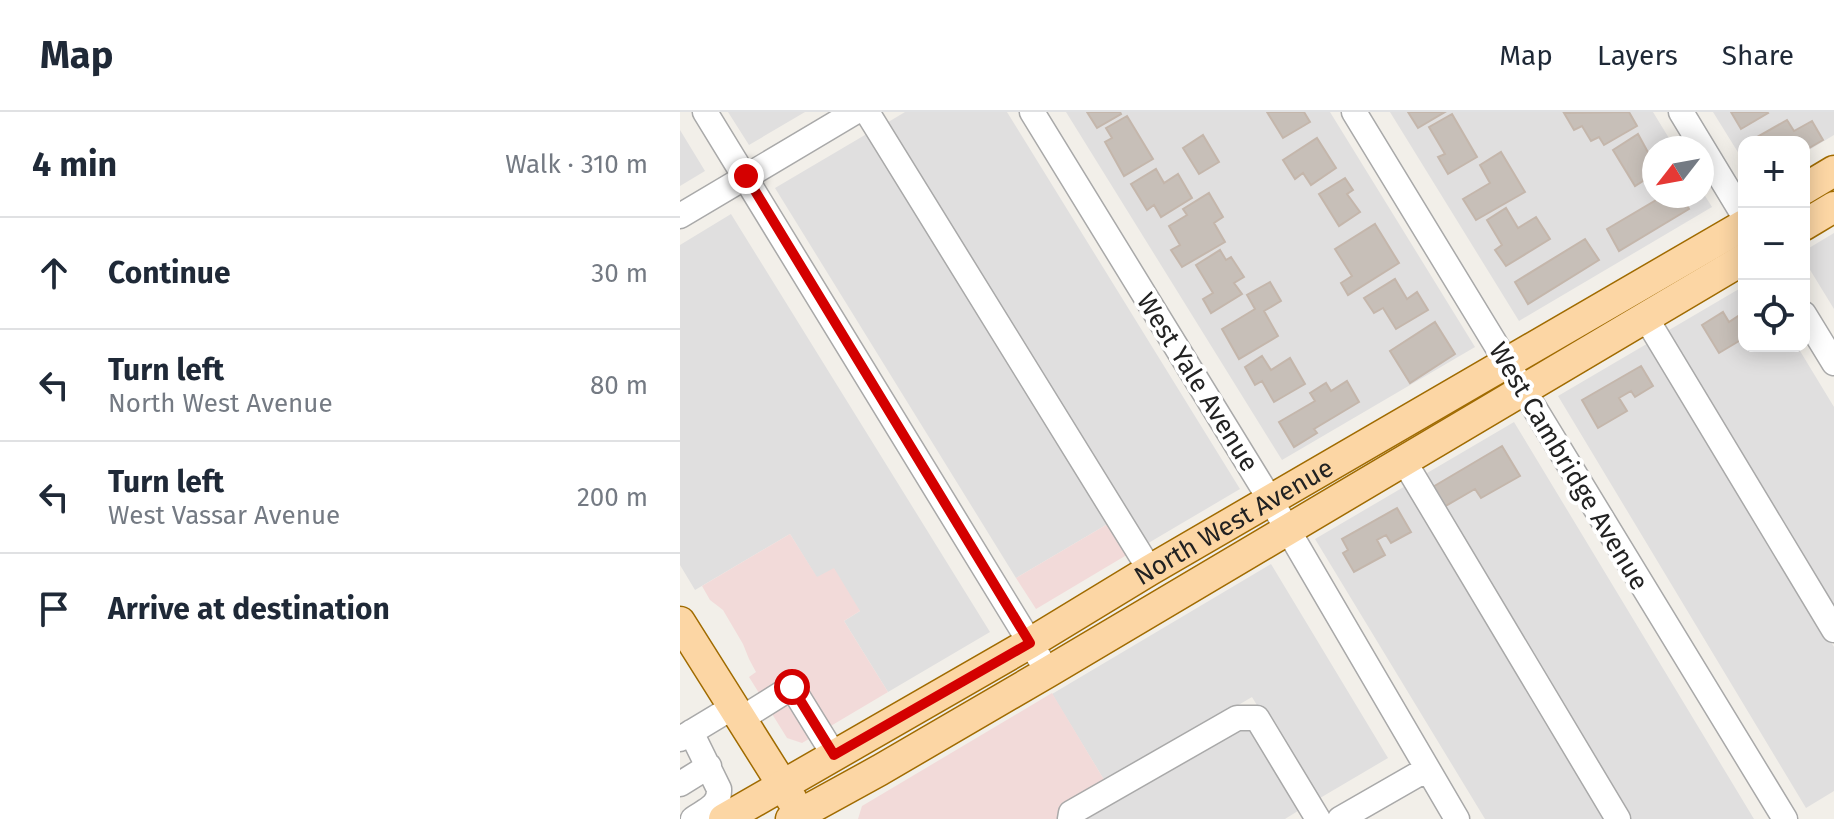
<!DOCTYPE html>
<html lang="en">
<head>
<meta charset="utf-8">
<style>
  :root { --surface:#fff; --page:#f2f2f3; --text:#1f2937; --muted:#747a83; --line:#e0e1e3 }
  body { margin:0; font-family:"Fira Sans",sans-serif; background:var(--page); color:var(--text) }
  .controls { position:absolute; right:24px; top:24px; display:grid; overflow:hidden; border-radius:16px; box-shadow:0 4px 20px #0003 }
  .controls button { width:72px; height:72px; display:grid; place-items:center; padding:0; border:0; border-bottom:2px solid var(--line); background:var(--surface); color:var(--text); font:40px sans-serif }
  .compass { position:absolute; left:962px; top:24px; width:72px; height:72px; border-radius:50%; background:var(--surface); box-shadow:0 4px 20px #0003; rotate:239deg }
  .stop { position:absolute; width:24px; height:24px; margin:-18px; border:6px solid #d40000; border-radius:50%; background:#fff }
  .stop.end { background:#d40000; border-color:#fff; box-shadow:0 2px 8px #0008 }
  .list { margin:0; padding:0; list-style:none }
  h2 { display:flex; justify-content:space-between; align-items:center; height:104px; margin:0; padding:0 32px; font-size:34px }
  h2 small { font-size:26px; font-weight:400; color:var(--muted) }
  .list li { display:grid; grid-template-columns:52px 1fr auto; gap:24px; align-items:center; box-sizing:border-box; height:112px; padding:0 32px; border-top:2px solid var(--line) }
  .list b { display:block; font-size:30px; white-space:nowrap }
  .list p { margin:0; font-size:26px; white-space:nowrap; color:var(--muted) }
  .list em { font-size:26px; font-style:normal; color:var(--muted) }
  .icon { flex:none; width:44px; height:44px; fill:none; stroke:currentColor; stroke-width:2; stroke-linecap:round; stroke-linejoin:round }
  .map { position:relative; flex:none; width:1154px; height:707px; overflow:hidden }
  header { display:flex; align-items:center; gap:48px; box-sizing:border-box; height:112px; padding:0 40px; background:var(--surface); border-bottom:2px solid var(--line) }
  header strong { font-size:38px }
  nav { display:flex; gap:44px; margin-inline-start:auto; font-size:28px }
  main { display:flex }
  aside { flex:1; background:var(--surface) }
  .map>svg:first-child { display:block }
</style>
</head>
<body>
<header>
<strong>Map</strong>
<nav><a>Map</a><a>Layers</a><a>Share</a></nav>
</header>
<main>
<aside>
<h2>4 min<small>Walk · 310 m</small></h2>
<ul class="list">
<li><svg class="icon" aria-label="ahead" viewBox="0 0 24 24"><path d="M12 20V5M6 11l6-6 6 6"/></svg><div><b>Continue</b></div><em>30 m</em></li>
<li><svg class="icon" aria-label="left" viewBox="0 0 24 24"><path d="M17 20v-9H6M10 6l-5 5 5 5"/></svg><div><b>Turn left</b><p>North West Avenue</p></div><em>80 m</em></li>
<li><svg class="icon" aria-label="left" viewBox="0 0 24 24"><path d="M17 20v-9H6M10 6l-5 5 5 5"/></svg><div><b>Turn left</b><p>West Vassar Avenue</p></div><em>200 m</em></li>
<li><svg class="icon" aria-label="arrive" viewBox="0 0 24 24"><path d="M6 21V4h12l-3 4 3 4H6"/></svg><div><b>Arrive at destination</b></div></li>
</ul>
</aside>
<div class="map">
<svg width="1154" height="707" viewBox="0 0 1154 707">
  <rect width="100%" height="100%" fill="#f2efe9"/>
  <path fill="#e0dfdf" d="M48,0H125L69,33Z
    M225,0H327L560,377L465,433L205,12Z
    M386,0H650L795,235L602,348Z
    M710,0H973L995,36H974V84H1022V79L1032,95L839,209Z
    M1033,0H1154V23L1124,41V30H1064V50Z
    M0,18L25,59L0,74Z
    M190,20L431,410L336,466L95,76Z
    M51,102L310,520L208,580L164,509L180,499L137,466L110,422L15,478L0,453V133Z
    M1154,121V197L1124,148V139Z
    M1064,174V234H1117L1154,295V502L984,221Z
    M970,230L1154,535V679L1126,696L878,284Z
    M834,310L1074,707H949L742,364Z
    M727,373L930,707H805L635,427Z
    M591,452L708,646L635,689L572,585L426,671L372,582Z
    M556,615L573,619L621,697L605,707H399Z"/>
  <path fill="#f2dad9" d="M431,410L450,441L356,497L336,466Z
    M110,422L137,465L154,456L180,499L164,509L208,580L122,631L107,626L69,565L76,560L69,547L63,532L43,498L30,488L22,474Z
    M372,581L426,671L380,707H178L182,694Z"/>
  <path fill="#c7bfb8" stroke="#c4b6ab" stroke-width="2" d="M407,0H440L441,2L417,16Z
    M587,0H624L630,10L603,26Z
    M728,0H765L738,16Z
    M949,0L957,14L924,33L919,25L911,29L902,14L894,18L884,1Z
    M1051,0H1087L1088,1L1061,17Z
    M772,2L797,45L768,62L758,45L765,42L749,15Z
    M447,4L473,47L444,64L425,30L432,26L426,16Z
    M1107,8L1114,19L1132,9L1143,28L1124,39V30H1073L1072,28Z
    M958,22L970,44L974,42V62L955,74L933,38Z
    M523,23L539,50L519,62L503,36Z
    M637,26L656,56L631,73L623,61L615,67L603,48Z
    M821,40L845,80L796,108L783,87L810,71L800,53Z
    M476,57L484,71L498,62L512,86L481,105L474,93L467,98L451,72Z
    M665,66L673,78L667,82L680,100L659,114L639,82Z
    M529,81L543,105L534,111L545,130L502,155L491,138L500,133L489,114L507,103L503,97Z
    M983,84H1001L1009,97L939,139L927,117Z
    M826,96L838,116L856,105L870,127L826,154L815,138L822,133L807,108Z
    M695,112L719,151L668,183L661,171L672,164L655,137Z
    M905,127L919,148L848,192L835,170Z
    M540,138L546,148L551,145L564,165L554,171L562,182L531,201L523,187L533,181L516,153Z
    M715,167L727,187L737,180L748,198L716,217L703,196L694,201L684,186Z
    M590,170L601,189L584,199L598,224L559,247L542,217L575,197L567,183Z
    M1043,200L1049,210L1064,200V226L1039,241L1022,213Z
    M755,210L775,242L730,271L710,239Z
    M582,244L591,258L610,246L625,272L594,290L582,269L575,273L565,255Z
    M961,254L973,274L955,285L951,279L939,286L947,299L918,316L902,288Z
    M667,269L679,290L634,317L637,321L614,335L599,310L635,289L630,281L646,271L651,279Z
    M822,334L840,364L801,386L795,377L762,396L751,376Z
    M717,396L731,420L711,431L706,423L697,428L705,443L674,460L663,441L668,438L662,427Z"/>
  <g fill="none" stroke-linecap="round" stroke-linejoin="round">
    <defs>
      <path id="minor" d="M25,0L368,560
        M187,0L470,458
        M352,0L591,389L777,707
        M674,0L1105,707
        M1001,0L1064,104
        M0,104L175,0
        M1124,202L1154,251
        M966,206L1154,518
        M724,349L938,707
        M61,607L112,575L154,643
        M11,620L39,677C40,694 26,698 13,707
        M0,627L53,595
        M0,672L29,654
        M390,707L391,701L557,606H577L638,707
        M660,707L747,657"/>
      <g id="major">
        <path d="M1124,77L1154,59"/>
        <path d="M1124,113L1154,95"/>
        <path d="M0,510L112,688"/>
        <path id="s1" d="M44,707L350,531L470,458L1064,113"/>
        <path d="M111,707L200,658L368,560L1064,147"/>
      </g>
    </defs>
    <use href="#minor" stroke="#a9a9a9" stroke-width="27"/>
    <use href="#major" stroke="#a06b00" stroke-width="33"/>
    <use href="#minor" stroke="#fff" stroke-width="24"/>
    <use href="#major" stroke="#fcd6a4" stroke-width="30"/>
  </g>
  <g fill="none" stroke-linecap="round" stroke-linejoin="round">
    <path stroke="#d40000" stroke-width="10" d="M66,64L350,531L154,643L112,575"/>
  </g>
  <g text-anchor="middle" stroke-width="8" stroke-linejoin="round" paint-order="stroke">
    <g font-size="26" fill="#222" stroke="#fff">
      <text transform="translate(518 270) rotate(58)" y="9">West Yale Avenue</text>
      <text transform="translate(889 354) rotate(59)" y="9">West Cambridge Avenue</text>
      <text dy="9" stroke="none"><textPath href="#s1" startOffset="590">North West Avenue</textPath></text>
    </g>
  </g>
</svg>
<div class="controls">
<button>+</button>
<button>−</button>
<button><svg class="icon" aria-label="locate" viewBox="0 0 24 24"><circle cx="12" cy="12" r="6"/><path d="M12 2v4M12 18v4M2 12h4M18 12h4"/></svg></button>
</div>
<svg class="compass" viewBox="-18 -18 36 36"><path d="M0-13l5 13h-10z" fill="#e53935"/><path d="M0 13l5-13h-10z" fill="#747a83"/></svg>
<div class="stop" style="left:112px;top:575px"></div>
<div class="stop end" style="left:66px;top:64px"></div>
</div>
</main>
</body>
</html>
